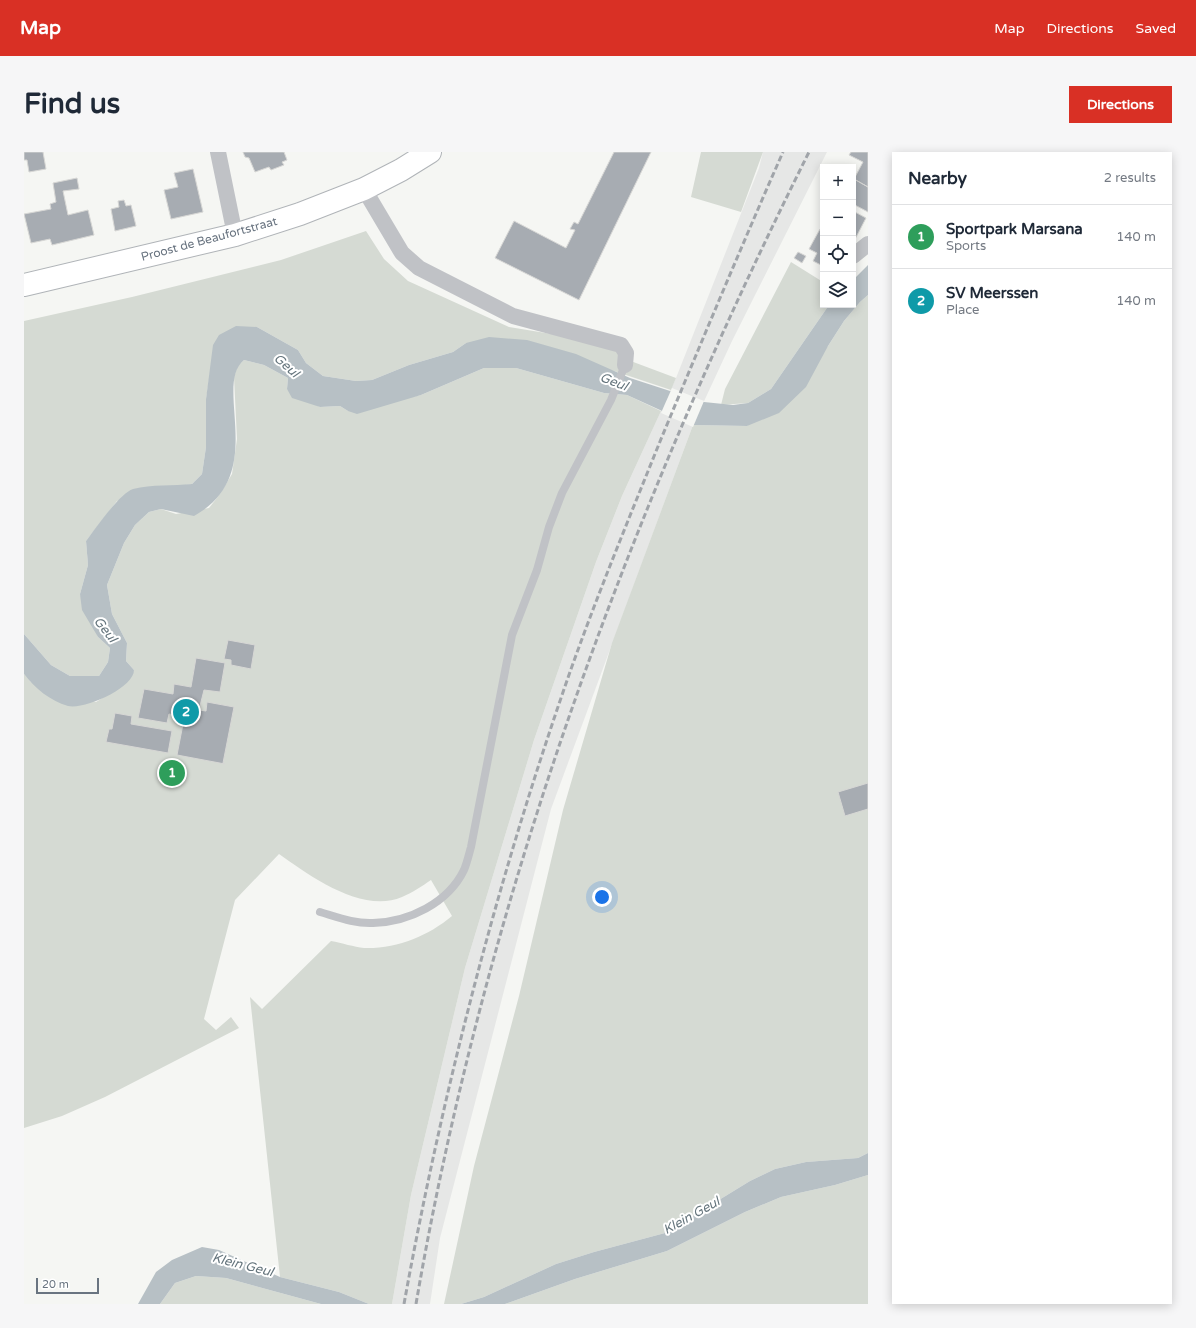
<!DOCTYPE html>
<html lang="en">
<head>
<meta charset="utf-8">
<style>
  :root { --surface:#fff; --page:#f6f6f7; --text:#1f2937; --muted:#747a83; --line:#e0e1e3; --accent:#d93025 }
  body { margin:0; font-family:"Varela Round",sans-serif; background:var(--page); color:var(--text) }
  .controls { position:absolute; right:12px; top:12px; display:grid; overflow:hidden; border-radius:0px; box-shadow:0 2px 10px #0003 }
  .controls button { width:36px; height:36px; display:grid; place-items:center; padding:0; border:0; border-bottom:1px solid var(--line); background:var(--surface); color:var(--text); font:20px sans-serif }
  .scale { position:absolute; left:12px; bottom:10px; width:63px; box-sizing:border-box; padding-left:4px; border:2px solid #697480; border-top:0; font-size:11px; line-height:14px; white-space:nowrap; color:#697480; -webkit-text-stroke:3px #fff; paint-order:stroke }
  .you { position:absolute; left:578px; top:745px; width:14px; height:14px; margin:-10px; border:3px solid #fff; border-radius:50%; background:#1a73e8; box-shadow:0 0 0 6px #1a73e833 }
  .badge { display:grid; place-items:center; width:26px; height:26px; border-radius:50%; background:var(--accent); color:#fff; font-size:13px; font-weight:700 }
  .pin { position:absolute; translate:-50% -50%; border:2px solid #fff; box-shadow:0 1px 4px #0006 }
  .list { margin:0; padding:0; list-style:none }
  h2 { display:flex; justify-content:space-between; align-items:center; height:52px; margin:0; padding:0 16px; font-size:17px }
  h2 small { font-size:13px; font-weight:400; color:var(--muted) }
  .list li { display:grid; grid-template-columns:26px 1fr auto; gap:12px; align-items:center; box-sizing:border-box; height:64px; padding:0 16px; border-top:1px solid var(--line) }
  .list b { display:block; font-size:15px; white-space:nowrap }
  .list p { margin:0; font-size:13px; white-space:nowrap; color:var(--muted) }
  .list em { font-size:13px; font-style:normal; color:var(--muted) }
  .icon { flex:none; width:22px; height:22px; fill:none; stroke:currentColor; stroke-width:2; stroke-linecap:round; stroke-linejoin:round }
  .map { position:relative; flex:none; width:844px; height:1152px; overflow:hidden; border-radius:0px }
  header { display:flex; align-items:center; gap:24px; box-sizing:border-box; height:56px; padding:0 20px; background:var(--accent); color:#fff }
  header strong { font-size:19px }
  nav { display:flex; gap:22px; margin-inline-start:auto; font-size:14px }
  .intro { display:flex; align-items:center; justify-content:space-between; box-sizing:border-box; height:96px; padding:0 24px }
  h1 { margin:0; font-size:28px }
  .button { padding:10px 18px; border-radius:0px; background:var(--accent); color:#fff; font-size:14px; font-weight:700 }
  main { display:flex; gap:24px; padding:0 24px }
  aside { flex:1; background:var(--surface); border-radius:0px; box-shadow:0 2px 10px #0003 }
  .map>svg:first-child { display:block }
</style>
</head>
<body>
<header>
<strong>Map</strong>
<nav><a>Map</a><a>Directions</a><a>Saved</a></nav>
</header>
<div class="intro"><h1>Find us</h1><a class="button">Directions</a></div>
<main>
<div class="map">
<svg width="844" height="1152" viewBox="0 0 844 1152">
  <rect width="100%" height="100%" fill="#f5f6f3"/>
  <path fill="#e6e7e6" d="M739,0H803L708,189L669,273L527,657L416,1086L406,1152H368L387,1043L441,816L510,588L572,410L598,344L652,226L735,16Z"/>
  <path fill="#d5dad3" d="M677,0H739L717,60L667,45Z
    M342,79L360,107L384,129L485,175L595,193L596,205L652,226L647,238L590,219L442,191L429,200L385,213L348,228L332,229L299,224L282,211L274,198L233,175L186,221L182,247V295L178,322L168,332L155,334L93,349L62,389L64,413L56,442L74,485L86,496L84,510L75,524H46L27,513L0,482V169L108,145L257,108Z
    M767,110L799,130V153H805L747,237L724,251L697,253L701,237Z
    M844,143V1001L834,1006L782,1010L751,1017L726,1029L641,1081L570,1100L532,1112L460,1145L437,1152H420L450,1014L495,844L539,658L588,491L669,273L723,274L804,194L820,169L836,150Z
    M220,208L240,213L264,226L263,237L296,255L316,254L324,259L397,243L460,216H492L580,241L603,243L637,259L598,344L572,410L510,588L441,816L387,1043L368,1152H345L315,1140L256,1125L226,845L238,857L307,789C318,791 330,795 340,796C373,797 404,784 428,764L407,728C398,734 388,741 378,745C338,762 286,724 255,702L211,748L180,867L192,878L207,865L215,876L81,945L38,964L0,976V522L7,530L72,550L102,531L110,518L102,509L103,491L88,462L83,433L100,391L111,373L125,360L137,357L152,362L185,356L196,342L208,322L213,287L210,225L214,213Z
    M844,1023V1152H481L551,1127L643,1099L721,1060L757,1045L811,1033Z
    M172,1124L202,1126L297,1152H136L151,1131Z"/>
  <path fill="#b7c0c5" d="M844,113V143L836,150L820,169L804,194L782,235L755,261L723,274L669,273L603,243L580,241L492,216H460L397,243L333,262L324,259L316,254L296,255L268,246L263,237L264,226L240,213L220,208C188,234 246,322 170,364L137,357L125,360L111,373L100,391L83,433L88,462L103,491L102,509L110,518C110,536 60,558 44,554C26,549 11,536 0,522V482L27,513L46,524H75L84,510L86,496L74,485L58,458L56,442L64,413L62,389C71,377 96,341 109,337C128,332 149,334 168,332L178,322L182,295V247L189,193L195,183L212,174L233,175L274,198L282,211L299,224L332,229L348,228L385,213L429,200L442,191L465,185L503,188L552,202L606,226L680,250L709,253L724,251L747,237L805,153H829V128Z
    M844,1001V1023L811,1033L757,1045L721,1060L643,1099L551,1127L481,1152H437L460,1145L532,1112L570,1100L641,1081L726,1029L751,1017L782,1010L834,1006Z
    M178,1095L195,1098L256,1125L315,1140L345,1152H297L202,1126L172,1124L151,1131L136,1152H114L132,1120L148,1108Z"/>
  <path fill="#f5f6f3" d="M648,236L680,249L669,275L637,261Z"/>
  <path fill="#a7acb2" stroke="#d7d7d5" d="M0,0H19L22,17L5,20L3,8H0Z
    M219,0H260L263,8L258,10L260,13L247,18L245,15L231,20L225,6L221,5Z
    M590,0H627L555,148L471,106L490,69L542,96L551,78L546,77L550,70L554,72Z
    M827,0H844V35L830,27L839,10L825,3Z
    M169,17L179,60L147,67L140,38L154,35L150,21Z
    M53,26L55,37L39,39L44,63L64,58L70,83L28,93L26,87L7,91L0,62L27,57L26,52L32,50L29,31Z
    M830,27L844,35V60L829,52Z
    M100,48L102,54L107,53L112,74L91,79L87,57L95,55L94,49Z
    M829,59L842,66L829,91Z
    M796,77L799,78V114L789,109L793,101L785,97Z
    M774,100L782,104L778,111L770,106Z
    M204,488L231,493L227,517L207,513V508L200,507Z
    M172,506L201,511L196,540L180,538L175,558L182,559L183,550L210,555L199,611L201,612L153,603L159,572H160L162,565L145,562L143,571L114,566L120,537L149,542L150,532L167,535Z
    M91,561L108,564L107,572L148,579L144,601L82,590L85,577H88Z
    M844,631V657L821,664L814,640Z"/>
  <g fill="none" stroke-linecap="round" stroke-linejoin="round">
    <defs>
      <path id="secondary" d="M0,133L211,83L276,62L340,37L377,18L406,0"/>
    </defs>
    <use href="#secondary" stroke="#b0b4b8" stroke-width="24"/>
    <path stroke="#c0c2c6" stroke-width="8" d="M296,760C313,765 331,772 349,771C385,770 424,751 440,718C443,711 445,702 447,695L488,483L513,418L525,375L538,341L587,248L601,213"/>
    <path stroke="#c0c2c6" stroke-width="16" d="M194,0L211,83
      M340,37L378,101L395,116L489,164L597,193L602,201L601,213
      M829,104L844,92"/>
    <use href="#secondary" stroke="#fff" stroke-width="22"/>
    <path stroke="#a0a4a9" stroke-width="3" stroke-dasharray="6 3" stroke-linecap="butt" d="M380,1152C419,937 474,726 546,520C574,441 606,364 637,287C677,191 717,95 759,0
      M392,1152C461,750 603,364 785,0"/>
  </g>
  <g text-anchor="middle" stroke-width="4" stroke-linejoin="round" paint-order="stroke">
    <g font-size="12" fill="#697480" stroke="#fff">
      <text transform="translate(185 87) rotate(-15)" y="4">Proost de Beaufortstraat</text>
    </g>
    <g font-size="13" font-style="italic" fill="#64747c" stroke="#fff">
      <text transform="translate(263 213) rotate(42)" y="5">Geul</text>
      <text transform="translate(590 229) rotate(21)" y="5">Geul</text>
      <text transform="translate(82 477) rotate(52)" y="5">Geul</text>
      <text transform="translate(667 1063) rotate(-29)" y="5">Klein Geul</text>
      <text transform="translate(219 1112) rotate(14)" y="5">Klein Geul</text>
    </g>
  </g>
</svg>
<div class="controls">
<button>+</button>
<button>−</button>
<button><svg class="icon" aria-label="locate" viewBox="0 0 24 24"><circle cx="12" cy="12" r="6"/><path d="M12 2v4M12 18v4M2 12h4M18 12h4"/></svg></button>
<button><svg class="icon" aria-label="layers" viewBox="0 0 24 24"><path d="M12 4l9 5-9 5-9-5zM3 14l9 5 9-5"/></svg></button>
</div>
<div class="scale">20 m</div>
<div class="you"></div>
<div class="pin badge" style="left:148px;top:621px;background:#2e9e5b">1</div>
<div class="pin badge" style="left:162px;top:560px;background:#0f9aa8">2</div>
</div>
<aside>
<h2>Nearby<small>2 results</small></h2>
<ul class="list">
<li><span class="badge" style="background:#2e9e5b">1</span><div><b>Sportpark Marsana</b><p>Sports</p></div><em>140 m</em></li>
<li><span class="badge" style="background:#0f9aa8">2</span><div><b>SV Meerssen</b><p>Place</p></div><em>140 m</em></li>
</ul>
</aside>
</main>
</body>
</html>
